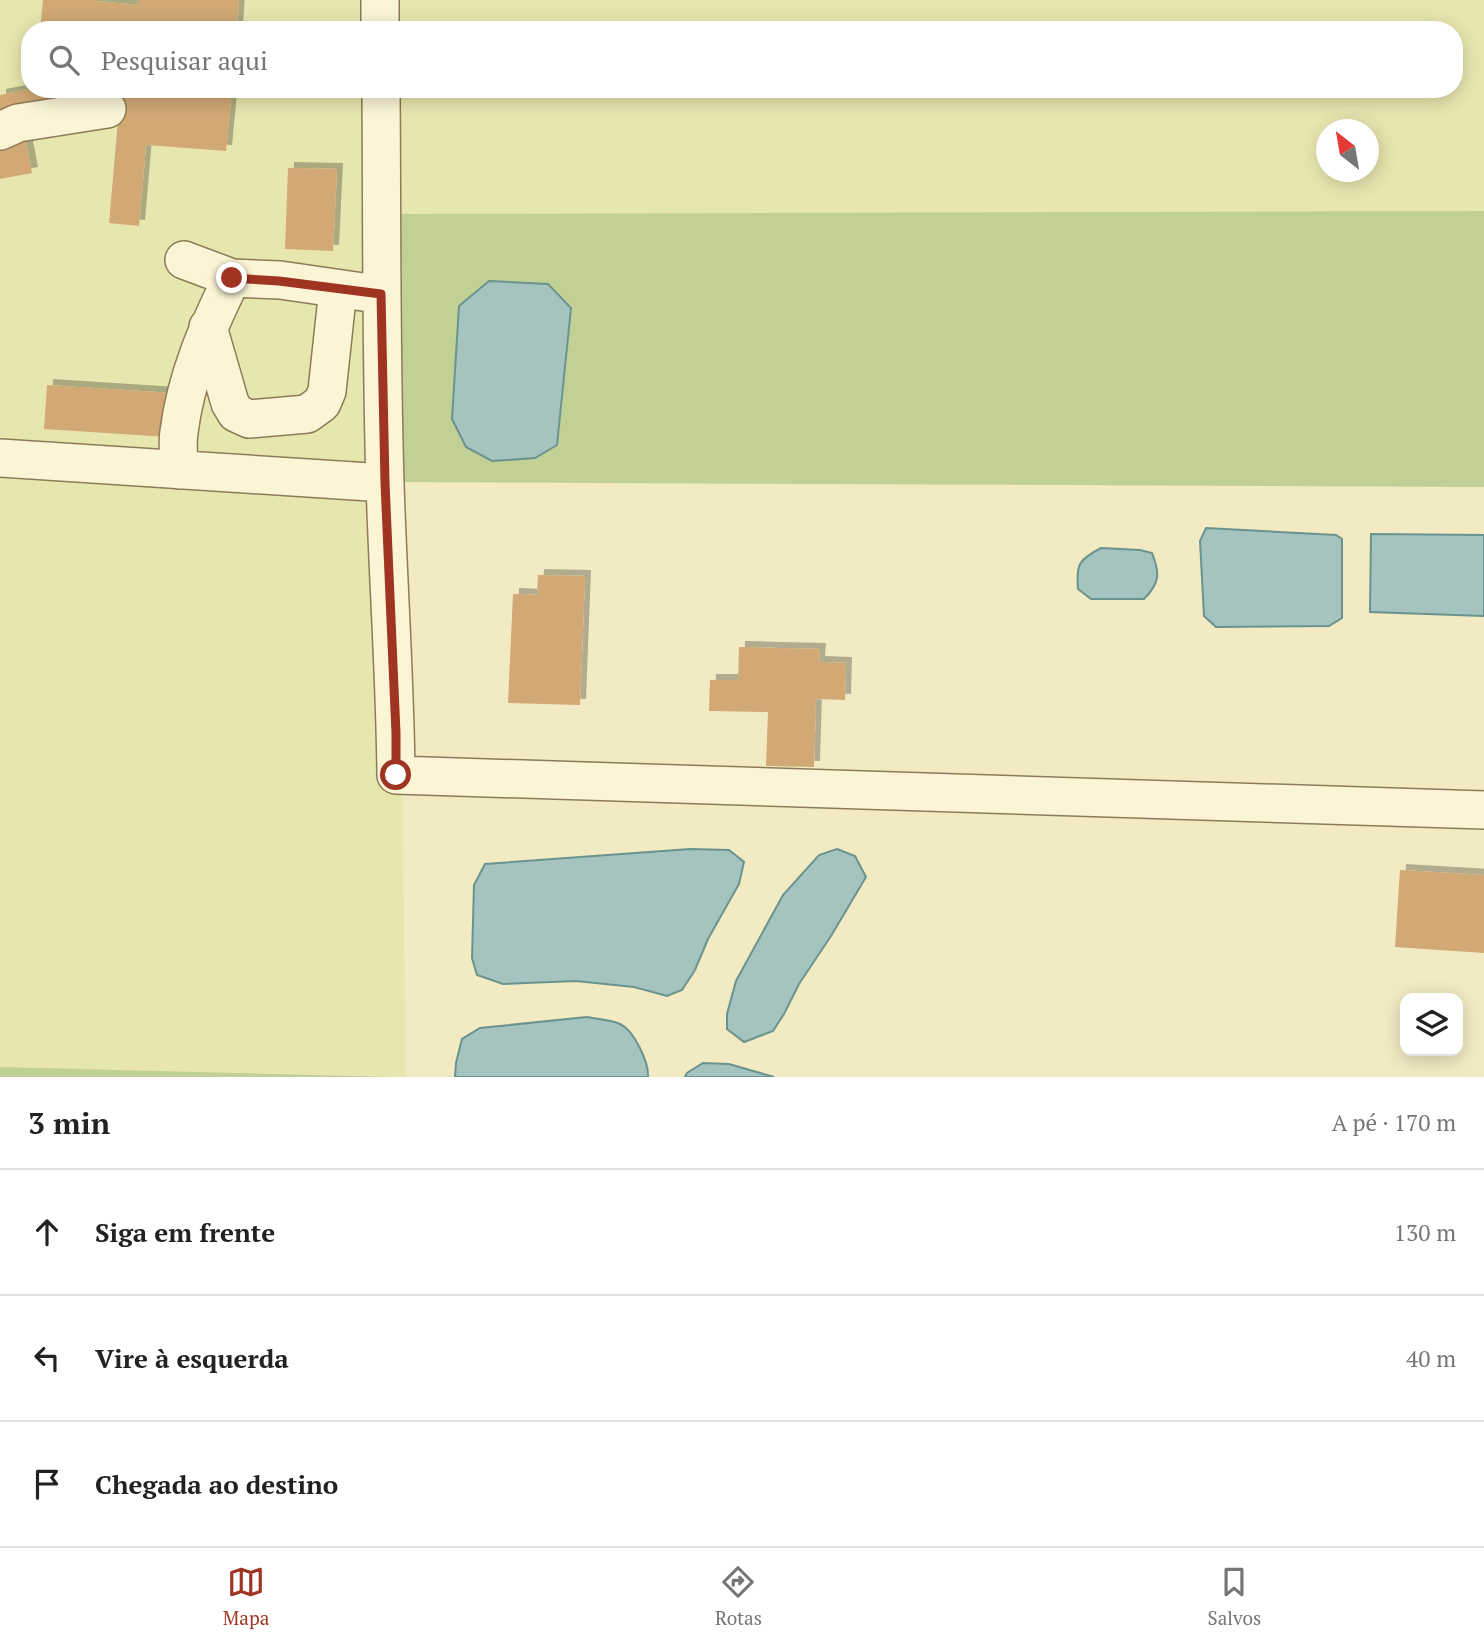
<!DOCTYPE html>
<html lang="pt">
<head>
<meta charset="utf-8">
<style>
  :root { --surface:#fff; --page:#f2f2f2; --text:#222; --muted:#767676; --line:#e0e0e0; --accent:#a03423 }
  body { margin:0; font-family:"PT Serif",serif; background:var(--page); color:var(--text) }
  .controls { position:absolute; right:21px; bottom:21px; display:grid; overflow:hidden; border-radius:14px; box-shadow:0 4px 18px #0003 }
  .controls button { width:63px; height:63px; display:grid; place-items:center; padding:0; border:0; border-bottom:2px solid var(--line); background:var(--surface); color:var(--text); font:35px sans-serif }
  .compass { position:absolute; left:1316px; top:119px; width:63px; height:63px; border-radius:50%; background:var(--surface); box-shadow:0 4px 18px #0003; rotate:329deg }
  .stop { position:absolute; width:21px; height:21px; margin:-16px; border:5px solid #a03423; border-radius:50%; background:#fff }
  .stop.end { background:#a03423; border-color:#fff; box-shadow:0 2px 7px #0008 }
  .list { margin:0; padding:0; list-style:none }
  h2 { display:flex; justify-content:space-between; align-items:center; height:91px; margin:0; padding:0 28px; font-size:30px }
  h2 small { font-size:23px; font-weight:400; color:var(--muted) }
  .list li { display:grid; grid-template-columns:46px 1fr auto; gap:21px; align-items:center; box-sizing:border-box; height:126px; padding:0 28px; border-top:2px solid var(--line) }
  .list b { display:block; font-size:26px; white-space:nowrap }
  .list em { font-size:23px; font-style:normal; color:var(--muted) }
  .icon { flex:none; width:38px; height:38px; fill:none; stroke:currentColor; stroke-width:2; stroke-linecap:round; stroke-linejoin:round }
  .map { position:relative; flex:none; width:1484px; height:1077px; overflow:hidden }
  .search { position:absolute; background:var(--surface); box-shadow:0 4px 18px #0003; left:21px; right:21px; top:21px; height:77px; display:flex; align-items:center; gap:18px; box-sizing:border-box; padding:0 24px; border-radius:28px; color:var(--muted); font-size:26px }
  .sheet { height:469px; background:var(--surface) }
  nav { display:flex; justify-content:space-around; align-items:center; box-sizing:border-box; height:98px; border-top:2px solid var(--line); background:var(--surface); font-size:19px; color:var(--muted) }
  nav a { display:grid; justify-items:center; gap:4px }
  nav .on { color:var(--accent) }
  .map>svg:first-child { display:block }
</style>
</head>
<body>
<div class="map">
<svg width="1484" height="1077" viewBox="0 0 1484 1077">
  <defs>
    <filter id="shadow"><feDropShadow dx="6" dy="-6" stdDeviation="0" flood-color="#0004"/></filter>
  </defs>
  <rect width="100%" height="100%" fill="#f1eac2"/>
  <path fill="#e8e6af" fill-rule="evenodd" d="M0,0H1484V487L391,482L402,777L406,1077H0ZM30,30H1454V89H30ZM1326,130H1368V172H1326Z"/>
  <path fill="#c1d095" d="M1484,211V487L390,482L385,214Z
    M0,1067L391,1077H0Z"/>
  <path fill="#a5c4bf" stroke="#6b938e" stroke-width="2" d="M489,281L548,284L571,308L557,445L535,458L492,461L466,447L452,419L459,306Z
    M1206,528L1336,535L1342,539V618L1329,626L1216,627L1204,616L1200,541Z
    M1371,534L1484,535V616L1370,612Z
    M1101,548L1140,550L1152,553C1160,573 1160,583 1144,599H1091L1078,589C1076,565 1078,560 1101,548Z
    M690,849L729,850L744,862L739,884L708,939L695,970L682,990L667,996L634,987L576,981L503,984L477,975L472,958L474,885L485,864Z
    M837,849L855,856L866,877L831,936L799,984L784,1014L773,1031L744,1042L727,1029V1014L736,981L783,895L819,855Z
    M587,1017C596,1019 612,1020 620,1024C634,1030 649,1063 648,1077H455L456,1063L462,1039L480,1028Z
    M703,1063L729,1064L774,1077H685L687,1073Z"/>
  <path fill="#d2a975" filter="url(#shadow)" d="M43,0H97L96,1L139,5V0H239L237,30H40Z
    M30,89H63L71,128L25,137L32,173L0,179V95Z
    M76,89H232L226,151L146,145L139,226L109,223L120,97L75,93Z
    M288,168L337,169L333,251L285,249Z
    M47,385L171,393L168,437L44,429Z
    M538,575L585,576L580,705L508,703L513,594L537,595Z
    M739,647L820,649L819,662L846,663L845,700L816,699L814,767L766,766L768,712L709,711L710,680H738Z
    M1400,870L1484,875V953L1395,947Z"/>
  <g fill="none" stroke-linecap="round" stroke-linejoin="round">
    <defs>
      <path id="minor" d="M380,0V30
        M381,89C382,221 381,352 385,483C388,580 395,678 396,775L1484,810
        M0,131L18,123L107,109
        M184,260L232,278L280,280L363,292
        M208,327L230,403L236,413L249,419L307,414L322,403L327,391L338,289
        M0,458L385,483
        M179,470C179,457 177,444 179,432C186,376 208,327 232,278"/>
    </defs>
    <use href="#minor" stroke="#8d7b58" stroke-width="40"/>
    <use href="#minor" stroke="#fbf5d6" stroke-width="37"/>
  </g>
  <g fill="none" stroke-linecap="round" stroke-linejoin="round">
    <path stroke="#a03423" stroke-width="9" d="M232,278L279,281L381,294L385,483L396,733V775"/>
  </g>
</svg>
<div class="controls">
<button><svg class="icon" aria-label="layers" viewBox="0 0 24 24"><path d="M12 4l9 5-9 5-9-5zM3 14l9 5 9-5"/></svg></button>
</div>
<svg class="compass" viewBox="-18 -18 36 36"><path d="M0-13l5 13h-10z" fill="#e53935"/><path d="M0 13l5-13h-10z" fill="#767676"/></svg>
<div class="stop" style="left:396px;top:775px"></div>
<div class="stop end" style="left:232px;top:278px"></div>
<div class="search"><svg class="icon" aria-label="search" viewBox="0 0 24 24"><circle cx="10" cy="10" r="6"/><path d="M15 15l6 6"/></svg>Pesquisar aqui</div>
</div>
<section class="sheet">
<h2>3 min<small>A pé · 170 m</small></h2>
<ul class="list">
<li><svg class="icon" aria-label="ahead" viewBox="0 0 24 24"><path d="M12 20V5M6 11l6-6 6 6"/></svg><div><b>Siga em frente</b></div><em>130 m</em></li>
<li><svg class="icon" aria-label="left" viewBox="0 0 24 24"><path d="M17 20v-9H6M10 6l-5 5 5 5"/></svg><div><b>Vire à esquerda</b></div><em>40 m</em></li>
<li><svg class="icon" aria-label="arrive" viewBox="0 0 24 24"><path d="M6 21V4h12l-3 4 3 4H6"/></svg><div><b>Chegada ao destino</b></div></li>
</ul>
</section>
<nav>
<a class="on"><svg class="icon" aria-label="map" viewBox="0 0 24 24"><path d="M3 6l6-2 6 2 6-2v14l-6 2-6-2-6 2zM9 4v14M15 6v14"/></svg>Mapa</a>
<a><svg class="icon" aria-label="directions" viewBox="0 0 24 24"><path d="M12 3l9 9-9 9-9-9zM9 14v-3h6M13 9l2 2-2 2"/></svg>Rotas</a>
<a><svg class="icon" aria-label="saved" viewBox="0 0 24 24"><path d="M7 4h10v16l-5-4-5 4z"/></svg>Salvos</a>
</nav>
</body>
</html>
